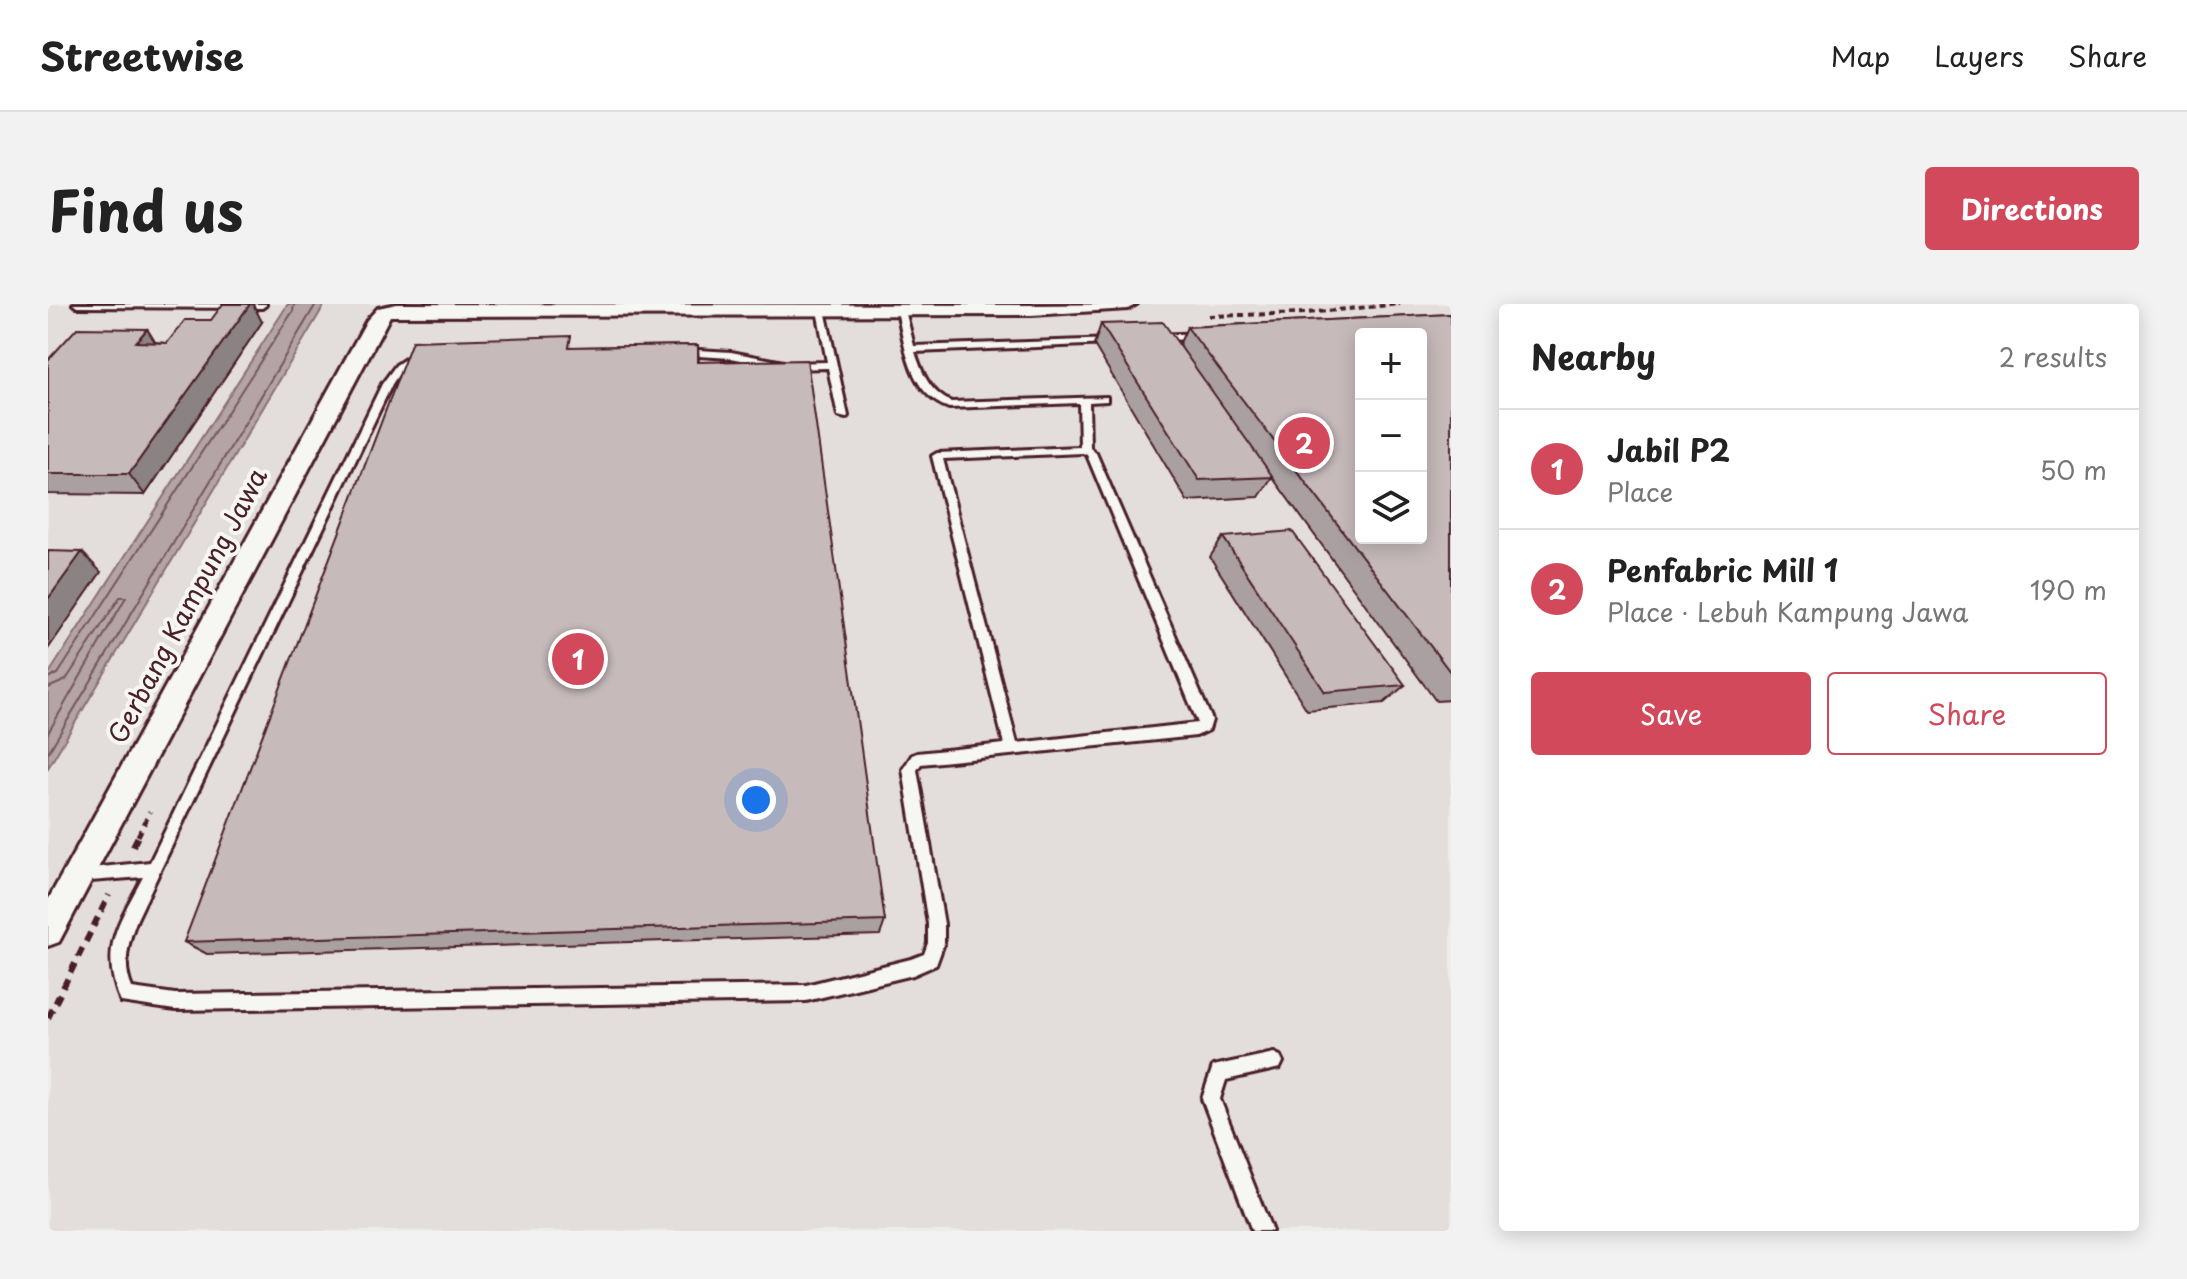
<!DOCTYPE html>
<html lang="en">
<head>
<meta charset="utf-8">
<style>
  :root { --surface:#fff; --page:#f2f2f2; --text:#222; --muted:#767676; --line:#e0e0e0; --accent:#d1495b }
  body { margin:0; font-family:"Playpen Sans",sans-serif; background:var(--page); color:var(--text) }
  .controls { position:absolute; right:24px; top:24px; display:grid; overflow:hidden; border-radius:8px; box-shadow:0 4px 20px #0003 }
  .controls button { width:72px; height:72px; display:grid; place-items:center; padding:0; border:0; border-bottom:2px solid var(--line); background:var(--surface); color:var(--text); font:40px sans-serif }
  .you { position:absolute; left:708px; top:496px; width:28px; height:28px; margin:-20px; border:6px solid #fff; border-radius:50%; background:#1a73e8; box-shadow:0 0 0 12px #1a73e833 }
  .badge { display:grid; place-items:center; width:52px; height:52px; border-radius:50%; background:var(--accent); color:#fff; font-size:26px; font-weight:700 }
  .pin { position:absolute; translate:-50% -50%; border:4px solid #fff; box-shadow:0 2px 8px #0006 }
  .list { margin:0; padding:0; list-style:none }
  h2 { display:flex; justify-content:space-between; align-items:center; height:104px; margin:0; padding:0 32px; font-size:34px }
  h2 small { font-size:26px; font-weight:400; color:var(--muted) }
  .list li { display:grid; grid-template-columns:52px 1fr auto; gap:24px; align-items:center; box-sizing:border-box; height:120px; padding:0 32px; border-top:2px solid var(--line) }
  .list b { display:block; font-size:30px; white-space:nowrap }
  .list p { margin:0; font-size:26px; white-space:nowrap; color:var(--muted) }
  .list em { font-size:26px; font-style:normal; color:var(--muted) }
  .actions { display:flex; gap:16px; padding:24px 32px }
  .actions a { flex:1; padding:18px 0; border:2px solid var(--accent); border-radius:8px; text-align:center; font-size:28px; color:var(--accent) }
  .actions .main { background:var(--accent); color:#fff }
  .icon { flex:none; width:44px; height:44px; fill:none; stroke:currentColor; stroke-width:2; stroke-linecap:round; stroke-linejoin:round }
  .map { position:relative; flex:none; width:1403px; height:927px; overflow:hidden; border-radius:8px }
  header { display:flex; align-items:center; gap:48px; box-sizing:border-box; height:112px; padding:0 40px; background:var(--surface); border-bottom:2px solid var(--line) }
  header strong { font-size:38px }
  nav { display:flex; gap:44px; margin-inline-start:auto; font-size:28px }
  .intro { display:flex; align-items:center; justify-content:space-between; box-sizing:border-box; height:192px; padding:0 48px }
  h1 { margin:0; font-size:56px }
  .button { padding:20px 36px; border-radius:8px; background:var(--accent); color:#fff; font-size:28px; font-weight:700 }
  main { display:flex; gap:48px; padding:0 48px }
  aside { flex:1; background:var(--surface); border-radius:8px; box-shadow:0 4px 20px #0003 }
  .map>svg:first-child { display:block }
</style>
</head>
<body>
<header>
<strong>Streetwise</strong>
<nav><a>Map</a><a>Layers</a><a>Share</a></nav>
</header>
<div class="intro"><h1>Find us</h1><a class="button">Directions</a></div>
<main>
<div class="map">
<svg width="1403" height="927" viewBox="0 0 1403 927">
  <rect width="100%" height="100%" fill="#efedea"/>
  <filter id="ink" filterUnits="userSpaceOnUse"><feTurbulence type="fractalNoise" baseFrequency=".0125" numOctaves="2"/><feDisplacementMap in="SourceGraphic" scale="16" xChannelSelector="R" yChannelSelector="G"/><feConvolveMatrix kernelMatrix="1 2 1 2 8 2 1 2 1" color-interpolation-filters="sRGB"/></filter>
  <g filter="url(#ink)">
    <path fill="#e3dedc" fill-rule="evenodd" d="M0,0H1403V927H0ZM1313,30H1373V234H1313Z"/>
    <path fill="#b4a4a5" stroke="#8a6f74" stroke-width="2" d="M240,0H277L0,464V371Z"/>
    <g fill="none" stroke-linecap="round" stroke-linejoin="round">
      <path stroke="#74545c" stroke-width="2" d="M0,374L10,370L245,7L246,0
        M0,384L18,376L72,293H78L0,429
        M0,449L268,0"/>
      <defs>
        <path id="lane" d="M25,0H218V1L214,4L29,3Z
          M773,3L777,6L800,112L798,114L790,112L780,64L741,65L683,54L634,51L629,48L634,45L683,48L741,59L779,58L769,6Z
          M853,3L857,6L866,42L1066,35L1067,37L1063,40L867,48C874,69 881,87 903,98L1059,93V97L1041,98L1042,144L1048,149L1164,416L1161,426L1148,432L873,460L869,466L896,620V639L888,661L865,671L758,697L127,706L73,698C51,645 70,620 95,573L29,578L24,576L21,571L24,566L102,558L334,80L348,61L369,47L374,50L372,52L354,65L344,80L89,615C80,638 74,661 84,684L127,690L758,681L863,655L876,650L880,639V620L855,465L864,451L869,449L956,440L884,152L889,149L1032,143L1031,99L901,104C861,90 857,42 849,6ZM1035,149L1039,151L1150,419L969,439L895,155Z
          M1155,29L1158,30V34L1107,37L1103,34L1107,31Z
          M1226,749L1232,752L1235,758L1232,764L1178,776L1172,795L1224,927H1204L1154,795L1165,762Z"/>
        <path id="street" d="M349,0L984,1L1089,0L1080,5L984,11L342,12L11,638L0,642V596L319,16L330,4Z"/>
      </defs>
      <use href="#lane" stroke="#4a1f2b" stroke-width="6"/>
      <use href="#street" stroke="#4a1f2b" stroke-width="6"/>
      <path stroke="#4a1f2b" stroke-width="4" stroke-dasharray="6 4" stroke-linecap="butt" d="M1161,12L1258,9L1352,0"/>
      <path stroke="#4a1f2b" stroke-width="5" stroke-dasharray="7 6" stroke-linecap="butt" d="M90,532L102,508"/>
      <path stroke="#4a1f2b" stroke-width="6" stroke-dasharray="10 7" stroke-linecap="butt" d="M85,542L91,530
        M0,714L61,591"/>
      <use href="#lane" fill="#f6f6f2" fill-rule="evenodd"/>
      <use href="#street" fill="#f6f6f2" fill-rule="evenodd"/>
    </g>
    <path fill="#aaa0a1" stroke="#4a1f2b" stroke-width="2" d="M1403,10V396L1388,397L1224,173L1211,193L1139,197L1046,41L1053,20L1131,41L1139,23Z
      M214,18L97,191L0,190V56L99,25L107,38L119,39Z
      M650,41L651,58L837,617L832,631L159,650L136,638L525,43Z
      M1175,233L1357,381L1336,399L1259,406L1162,253Z"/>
    <path fill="#8b8283" stroke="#4a1f2b" stroke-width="2" d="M202,0H205L214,18L97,191L81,170Z
      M99,25L112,46L88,38Z
      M34,248L53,268L0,345V295Z"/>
    <path fill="#c6babb" stroke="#4a1f2b" stroke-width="2" fill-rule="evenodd" d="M175,0H202L81,170H0V56L29,24L99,25L88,38L119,39L137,16H163Z
      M1403,10V369L1139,23ZM1313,30H1373V234H1313Z
      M1115,18L1225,173L1151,176L1053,20Z
      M523,32L521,43L650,41V58L759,56L837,617L136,638L364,37Z
      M1244,227L1357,381L1277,388L1175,233Z
      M0,247L34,248L0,295Z"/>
  </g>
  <g text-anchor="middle" stroke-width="8" stroke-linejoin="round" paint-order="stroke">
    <g font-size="26" fill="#4a1f2b" stroke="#f6f6f2">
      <text transform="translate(140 302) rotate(-62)" y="9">Gerbang Kampung Jawa</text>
    </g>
  </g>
</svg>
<div class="controls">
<button>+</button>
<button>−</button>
<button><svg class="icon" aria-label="layers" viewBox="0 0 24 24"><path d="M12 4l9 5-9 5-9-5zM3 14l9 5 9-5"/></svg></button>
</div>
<div class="you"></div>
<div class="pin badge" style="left:530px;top:355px">1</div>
<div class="pin badge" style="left:1256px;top:139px">2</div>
</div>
<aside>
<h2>Nearby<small>2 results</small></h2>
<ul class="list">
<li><span class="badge">1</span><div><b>Jabil P2</b><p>Place</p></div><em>50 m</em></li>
<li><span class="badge">2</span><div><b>Penfabric Mill 1</b><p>Place · Lebuh Kampung Jawa</p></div><em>190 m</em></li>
</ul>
<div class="actions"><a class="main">Save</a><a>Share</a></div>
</aside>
</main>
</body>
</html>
